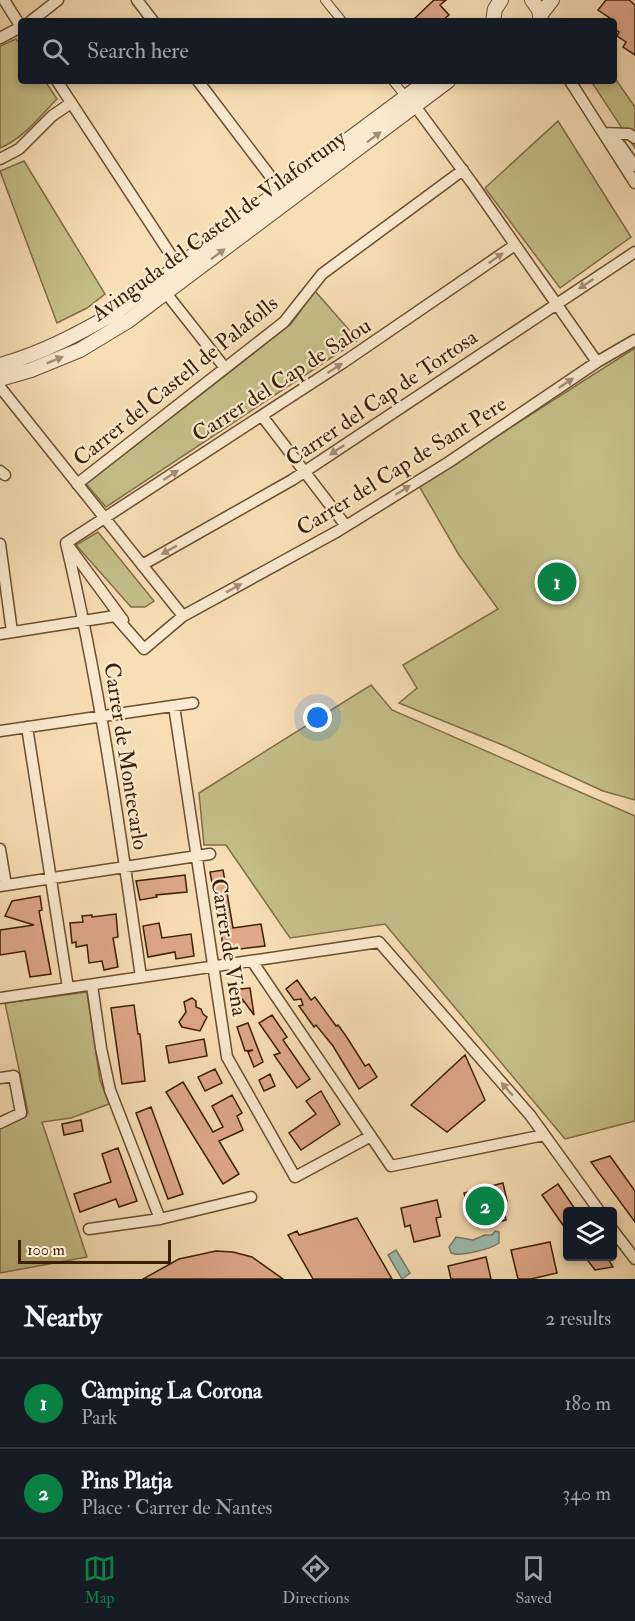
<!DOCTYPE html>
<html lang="en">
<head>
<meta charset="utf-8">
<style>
  :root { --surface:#171b24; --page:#20242c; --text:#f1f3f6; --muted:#9ea1a6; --line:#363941; --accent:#0b8043 }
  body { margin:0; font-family:"IM FELL Double Pica",serif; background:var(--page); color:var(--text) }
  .controls { position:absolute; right:18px; bottom:18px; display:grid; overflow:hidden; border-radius:6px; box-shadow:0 3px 9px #0003 }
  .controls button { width:54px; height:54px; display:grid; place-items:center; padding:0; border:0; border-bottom:2px solid var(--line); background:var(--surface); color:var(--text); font:30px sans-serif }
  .scale { position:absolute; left:18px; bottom:15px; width:153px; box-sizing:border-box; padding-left:6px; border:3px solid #3b1e03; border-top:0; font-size:16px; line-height:21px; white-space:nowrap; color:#3b1e03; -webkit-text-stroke:4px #faeacf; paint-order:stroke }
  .you { position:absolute; left:318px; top:718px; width:21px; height:21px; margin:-15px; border:4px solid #fff; border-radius:50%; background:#1a73e8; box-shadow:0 0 0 9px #1a73e833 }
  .badge { display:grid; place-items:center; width:39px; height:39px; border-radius:50%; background:var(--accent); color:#fff; font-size:20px; font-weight:700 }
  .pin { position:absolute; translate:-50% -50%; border:3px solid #fff; box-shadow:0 2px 6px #0006 }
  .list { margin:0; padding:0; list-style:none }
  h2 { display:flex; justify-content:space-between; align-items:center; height:78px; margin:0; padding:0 24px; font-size:26px }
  h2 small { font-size:20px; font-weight:400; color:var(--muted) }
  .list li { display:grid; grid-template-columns:39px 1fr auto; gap:18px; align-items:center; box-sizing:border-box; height:90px; padding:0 24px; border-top:2px solid var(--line) }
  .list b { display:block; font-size:22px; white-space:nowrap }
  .list p { margin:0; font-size:20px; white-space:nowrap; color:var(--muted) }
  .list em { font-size:20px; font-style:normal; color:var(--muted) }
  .icon { flex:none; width:33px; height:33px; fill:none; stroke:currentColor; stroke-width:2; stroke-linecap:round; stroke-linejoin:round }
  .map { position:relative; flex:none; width:635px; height:1279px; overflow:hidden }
  .search { position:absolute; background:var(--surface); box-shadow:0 3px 9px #0003; left:18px; right:18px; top:18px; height:66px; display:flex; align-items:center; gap:15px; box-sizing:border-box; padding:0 21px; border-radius:6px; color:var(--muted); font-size:22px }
  .sheet { height:258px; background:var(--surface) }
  nav { display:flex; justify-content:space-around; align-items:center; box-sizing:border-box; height:84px; border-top:2px solid var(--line); background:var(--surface); font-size:16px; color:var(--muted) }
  nav a { display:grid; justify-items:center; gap:3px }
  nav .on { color:var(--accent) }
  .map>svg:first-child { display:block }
</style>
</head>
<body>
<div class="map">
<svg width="635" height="1279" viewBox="0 0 635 1279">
  <rect width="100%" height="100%" fill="#f8deb5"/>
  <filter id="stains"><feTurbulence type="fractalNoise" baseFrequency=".00333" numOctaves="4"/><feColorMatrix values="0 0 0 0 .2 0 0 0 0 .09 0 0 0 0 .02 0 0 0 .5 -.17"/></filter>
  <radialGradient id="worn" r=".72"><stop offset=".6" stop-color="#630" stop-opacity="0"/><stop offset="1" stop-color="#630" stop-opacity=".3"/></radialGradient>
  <path fill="#c5bf88" stroke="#806e46" stroke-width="1.5" d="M16,39L21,45V81H45L57,99C40,116 23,139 0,148V46Z
    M614,77L635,107V148L591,81H614Z
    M558,121L631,237L560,288L485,188Z
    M24,161L105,294L87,308L57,323L0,171Z
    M315,291L358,340L106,507L86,484L291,324Z
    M635,348V800L603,791L505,746L399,703L417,688L403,665L498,609L459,555L419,486Z
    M98,532L154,601L145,607H131L76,545Z
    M371,685L392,710L635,816V1121L565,1139L385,924L290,938L226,845H204L199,793Z
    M87,992L100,1080L109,1104L71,1118L42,1122L87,1257L0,1273V1128L23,1118L28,1112L5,1003Z"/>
  <path fill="#9dbcae" stroke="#767d6a" stroke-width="1.5" d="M495,1231L499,1232V1243C491,1249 460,1257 451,1253L449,1247L456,1237L473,1240L485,1235H492Z
    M396,1250L410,1273L402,1279L388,1255Z"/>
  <path fill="#dfa888" stroke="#3b1e03" stroke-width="1.5" d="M434,0H446L440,5L449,15L442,21H412Z
    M606,0H629L635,5V55L623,47L626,42L617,36L619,32L614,29V21L598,10Z
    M223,870L233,928L261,924L265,946L223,951L221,930L210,872Z
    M185,875L187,892L156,895L157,897L140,900L136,881Z
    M40,896L42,910L39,911L51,974L30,977L25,951L0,955V930L34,925L5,916L12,901Z
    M116,914L118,937L113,938L118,967L104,970L102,961L89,963L87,945L76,947V942L72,943L70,923L83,922L82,916L92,915V917Z
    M159,923L162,938L191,934L194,956L176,959L175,952L148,957L143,926Z
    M297,980L311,1000L315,997L336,1026L338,1025L346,1036L365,1066L369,1064L377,1077L359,1089L333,1046L316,1025L314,1027L299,1006L303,1005L301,999L294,1000L286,989Z
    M250,988L254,1015L243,1000V1002L233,1008L231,990Z
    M192,998L196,1001V1007L201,1009L203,1014L207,1017L200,1031L182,1027L179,1022L186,1012L184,1002Z
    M134,1005L138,1034H140L145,1081L122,1084L111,1008Z
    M272,1015L287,1037L283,1040L310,1079L297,1088L274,1055L280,1053L259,1023Z
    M248,1023L263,1062L254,1067L248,1052L253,1050L245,1051L237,1027Z
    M204,1039L207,1056L169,1063L166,1046Z
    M465,1055L485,1100L447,1132L411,1105Z
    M215,1069L222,1083L205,1091L198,1077Z
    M270,1074L275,1086L264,1091L259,1080Z
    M183,1082L213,1132L223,1127L212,1106L232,1095L242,1113L237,1116L243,1130L219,1141L239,1174L223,1184L166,1092Z
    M321,1091L340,1124L301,1150L289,1133L316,1114L306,1101Z
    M151,1107L183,1194L168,1199L136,1113Z
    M81,1120L83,1131L64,1135L62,1124Z
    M118,1148L137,1201L119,1207L116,1199L80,1212L74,1194L111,1182L102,1154Z
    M610,1156L635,1191V1222L591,1162Z
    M503,1183L507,1201L502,1203L506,1220L478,1227L474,1210L469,1211L464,1193Z
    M558,1184L577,1212H567V1231L542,1195Z
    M437,1200L441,1217L436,1218L440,1236L414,1242L410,1225L405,1227L401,1208Z
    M357,1218L392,1279H313L288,1235L297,1231L299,1235Z
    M550,1242L557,1273L531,1279H518L511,1250Z
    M216,1251L233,1252L252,1257L283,1279H143L179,1259Z
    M486,1257L491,1279H451L448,1266Z
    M585,1257H607L613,1267L595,1270Z"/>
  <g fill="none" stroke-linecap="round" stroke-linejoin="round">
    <defs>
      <path id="pedestrian" d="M325,0L342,21
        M393,81L406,97"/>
      <path id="minor" d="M4,0L21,27
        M137,0L153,21
        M31,21L58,0
        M0,38L21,27
        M57,81L178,266
        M198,81L280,189
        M570,81L635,183
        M415,106L472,183L597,362
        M604,133L629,134L635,138
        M609,136L620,145L635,166
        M0,159L19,149L52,116L71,103
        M166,293L225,368
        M0,387L183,616
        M262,416L346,526
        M0,471L5,475
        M77,484L284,322L322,274L463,170
        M66,543L344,362L515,245
        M66,543C100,686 120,832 141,977
        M0,544L12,632
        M70,548L123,620
        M142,565L292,480L635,252
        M0,634L115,616L144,649L183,616L338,531L449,462L597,362L635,340
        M174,706L227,1057L295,1177L371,1136
        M27,727L68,988
        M0,731L193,703
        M0,849L6,885
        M0,886L210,854
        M252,961L391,1166L544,1135
        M92,985L101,1048L110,1090L160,1219
        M0,998L379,942L530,1115L600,1212
        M0,1078L14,1076L21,1113L0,1123
        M89,1229L160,1219L251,1197
        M612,1229L635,1259"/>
      <path id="tertiary" d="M532,0L539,10L541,21
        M541,14L552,0
        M493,21L495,9L501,0
        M0,365C43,353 80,333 118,311L427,81
        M0,379L31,370L80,350L128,321L448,81"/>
    </defs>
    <use href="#pedestrian" stroke="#6a4e30" stroke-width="10"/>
    <use href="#minor" stroke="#6a4e30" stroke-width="13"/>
    <use href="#tertiary" stroke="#6a4e30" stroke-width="16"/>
    <use href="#pedestrian" stroke="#faeacf" stroke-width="8"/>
    <use href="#minor" stroke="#faeacf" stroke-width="10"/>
    <use href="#tertiary" stroke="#faeacf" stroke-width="14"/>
  </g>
  <defs><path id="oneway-solid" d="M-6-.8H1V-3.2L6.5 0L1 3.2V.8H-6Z" transform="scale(1.5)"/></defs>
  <g fill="#a48e73">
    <use href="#oneway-solid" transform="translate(374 137) rotate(-37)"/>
    <use href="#oneway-solid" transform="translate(218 254) rotate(-37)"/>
    <use href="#oneway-solid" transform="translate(496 258) rotate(-35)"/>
    <use href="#oneway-solid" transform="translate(586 284) rotate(147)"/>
    <use href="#oneway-solid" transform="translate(55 360) rotate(-22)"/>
    <use href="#oneway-solid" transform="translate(335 368) rotate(-33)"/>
    <use href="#oneway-solid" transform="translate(566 383) rotate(-34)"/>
    <use href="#oneway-solid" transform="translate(337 450) rotate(146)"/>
    <use href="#oneway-solid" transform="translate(171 475) rotate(-33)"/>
    <use href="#oneway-solid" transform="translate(403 490) rotate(-32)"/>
    <use href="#oneway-solid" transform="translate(169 550) rotate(151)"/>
    <use href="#oneway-solid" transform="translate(234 588) rotate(-29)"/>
    <use href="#oneway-solid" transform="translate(507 1089) rotate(-131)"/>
  </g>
  <g text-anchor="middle" stroke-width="4.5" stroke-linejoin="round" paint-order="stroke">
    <g font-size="22" fill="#3b1e03" stroke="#faeacf">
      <text transform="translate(218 225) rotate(-36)" y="8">Avinguda del Castell de Vilafortuny</text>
      <text transform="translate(281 379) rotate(-33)" y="8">Carrer del Cap de Salou</text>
      <text transform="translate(175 380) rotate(-39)" y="8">Carrer del Castell de Palafolls</text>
      <text transform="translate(381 397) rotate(-34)" y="8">Carrer del Cap de Tortosa</text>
      <text transform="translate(401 465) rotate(-32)" y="8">Carrer del Cap de Sant Pere</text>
      <text transform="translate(127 756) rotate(81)" y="8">Carrer de Montecarlo</text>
      <text transform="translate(230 947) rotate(81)" y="8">Carrer de Viena</text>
    </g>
  </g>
  <rect width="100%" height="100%" filter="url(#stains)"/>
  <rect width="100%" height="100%" fill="url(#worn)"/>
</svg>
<div class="controls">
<button><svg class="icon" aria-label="layers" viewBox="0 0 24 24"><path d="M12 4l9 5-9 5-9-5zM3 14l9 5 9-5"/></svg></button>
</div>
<div class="scale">100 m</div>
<div class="you"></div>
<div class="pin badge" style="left:557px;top:582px">1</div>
<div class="pin badge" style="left:485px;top:1206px">2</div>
<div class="search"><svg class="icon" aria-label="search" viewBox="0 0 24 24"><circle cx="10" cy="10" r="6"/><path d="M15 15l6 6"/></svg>Search here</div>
</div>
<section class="sheet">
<h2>Nearby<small>2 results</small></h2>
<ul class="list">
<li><span class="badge">1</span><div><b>Càmping La Corona</b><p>Park</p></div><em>180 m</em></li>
<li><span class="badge">2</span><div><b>Pins Platja</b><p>Place · Carrer de Nantes</p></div><em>340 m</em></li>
</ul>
</section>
<nav>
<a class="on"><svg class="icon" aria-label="map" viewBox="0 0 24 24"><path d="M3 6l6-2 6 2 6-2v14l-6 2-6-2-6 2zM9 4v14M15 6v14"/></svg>Map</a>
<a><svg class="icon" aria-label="directions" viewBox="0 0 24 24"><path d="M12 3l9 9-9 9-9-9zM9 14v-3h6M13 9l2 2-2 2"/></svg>Directions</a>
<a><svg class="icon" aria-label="saved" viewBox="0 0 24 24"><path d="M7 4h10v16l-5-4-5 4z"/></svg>Saved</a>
</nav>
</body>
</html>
